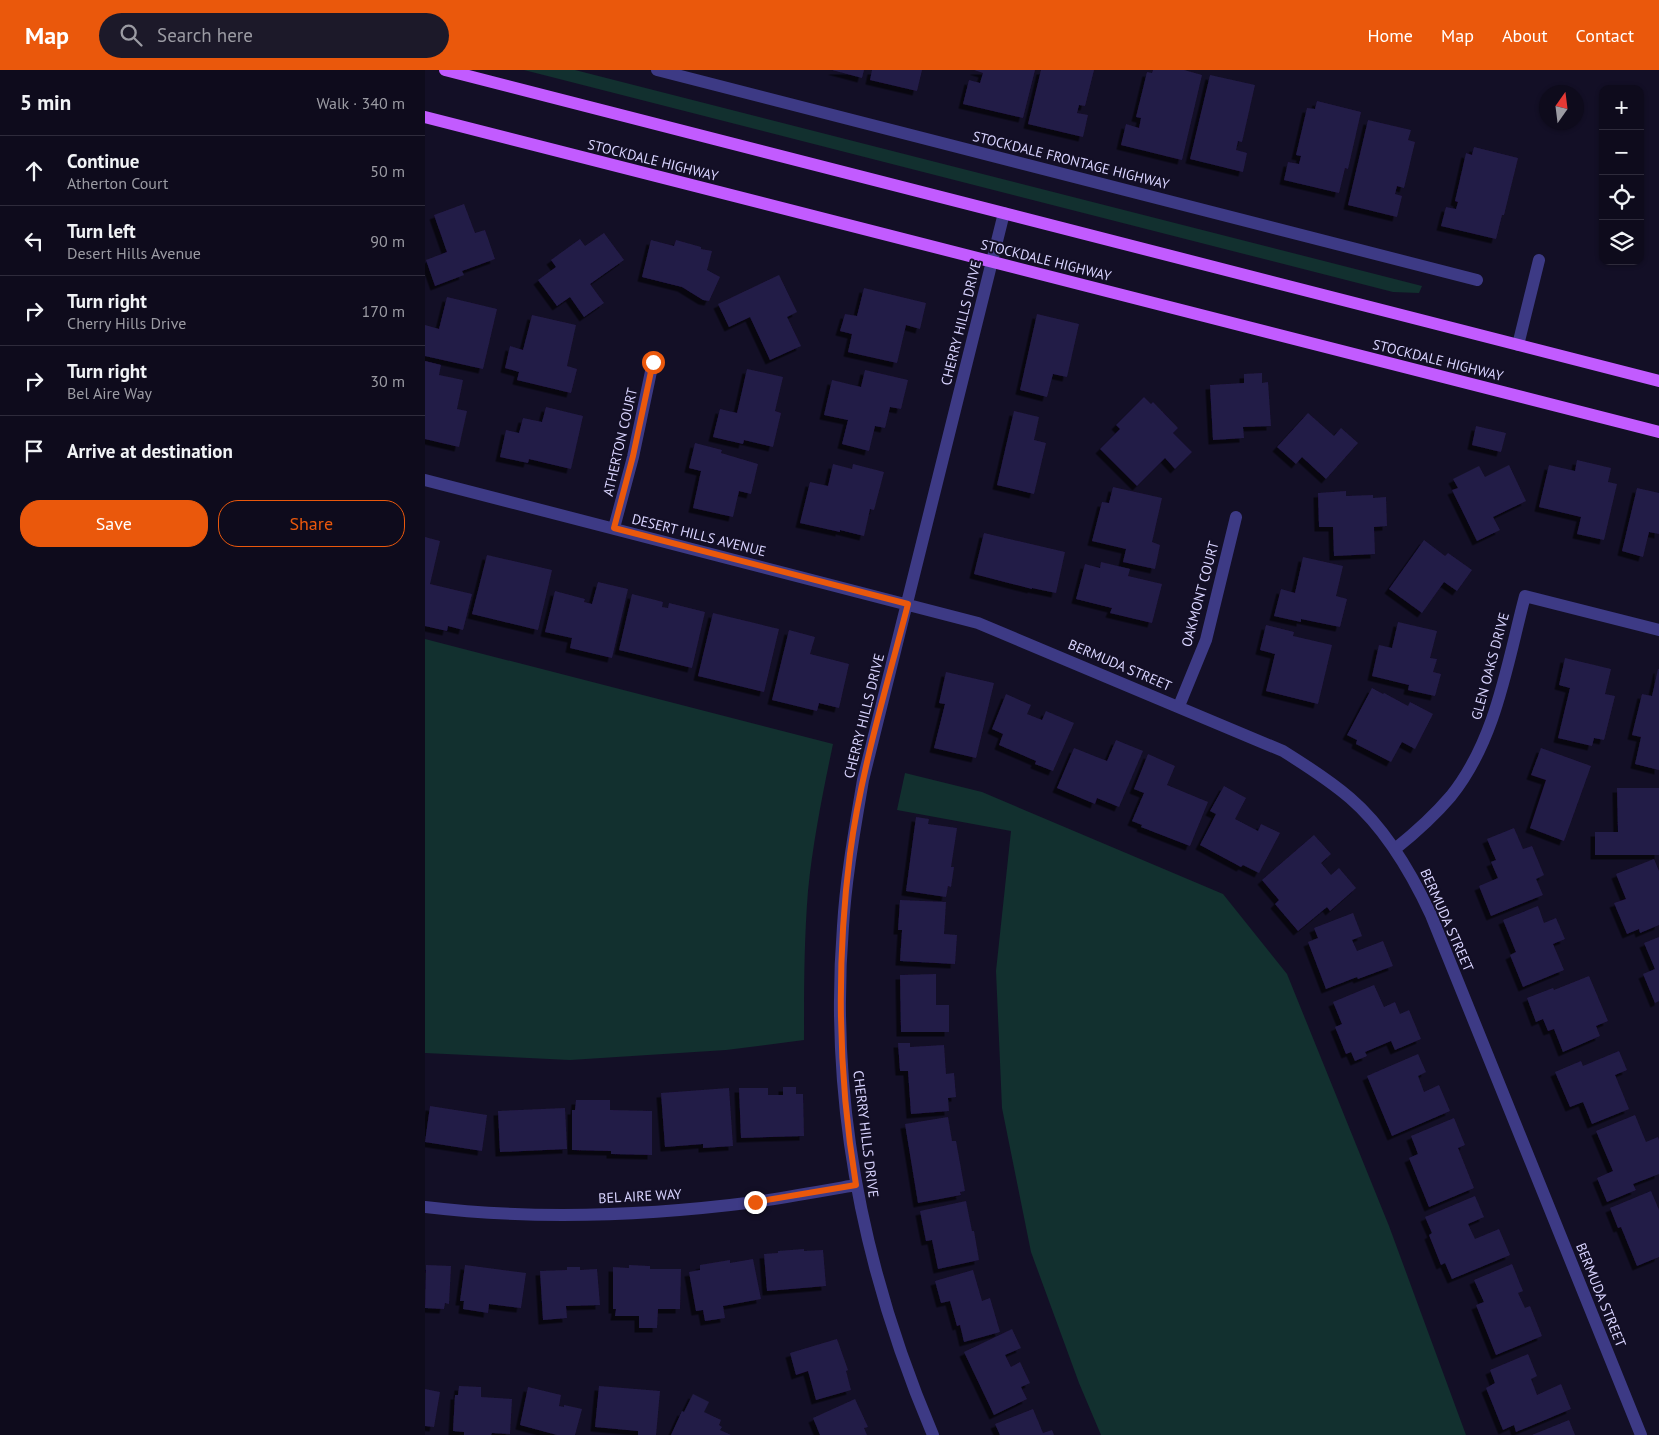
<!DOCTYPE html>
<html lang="en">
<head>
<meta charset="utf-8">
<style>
  :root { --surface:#0e0b1c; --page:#1c1929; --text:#f1f3f6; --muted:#9b9ba3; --line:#2e2b3b; --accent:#ea580c }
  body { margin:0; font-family:"PT Sans",sans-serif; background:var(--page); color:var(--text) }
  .controls { position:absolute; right:15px; top:15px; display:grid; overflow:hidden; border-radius:10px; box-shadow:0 1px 4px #0004 }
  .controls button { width:45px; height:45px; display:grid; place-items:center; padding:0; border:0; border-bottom:1px solid var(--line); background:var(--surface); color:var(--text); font:25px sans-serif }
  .compass { position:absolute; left:1114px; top:15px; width:45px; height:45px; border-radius:50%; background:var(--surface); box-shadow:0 1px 4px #0004; rotate:14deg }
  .stop { position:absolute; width:15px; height:15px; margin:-11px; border:4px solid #ea580c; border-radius:50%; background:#fff }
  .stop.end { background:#ea580c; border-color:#fff; box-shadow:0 1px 5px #0008 }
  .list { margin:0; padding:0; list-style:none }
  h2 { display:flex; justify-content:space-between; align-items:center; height:65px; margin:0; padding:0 20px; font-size:21px }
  h2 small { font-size:16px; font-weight:400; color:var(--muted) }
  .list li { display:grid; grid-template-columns:32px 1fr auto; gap:15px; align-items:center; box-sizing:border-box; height:70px; padding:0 20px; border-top:1px solid var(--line) }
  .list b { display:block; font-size:19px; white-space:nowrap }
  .list p { margin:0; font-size:16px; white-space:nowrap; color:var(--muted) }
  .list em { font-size:16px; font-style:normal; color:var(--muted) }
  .actions { display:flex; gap:10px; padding:15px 20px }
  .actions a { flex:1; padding:11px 0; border:1px solid var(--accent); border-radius:20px; text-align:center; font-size:18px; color:var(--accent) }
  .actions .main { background:var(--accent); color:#fff }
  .icon { flex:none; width:28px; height:28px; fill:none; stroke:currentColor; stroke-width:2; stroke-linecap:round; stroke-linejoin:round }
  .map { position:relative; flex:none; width:1234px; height:1365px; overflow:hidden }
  header { display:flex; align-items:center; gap:30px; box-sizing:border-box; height:70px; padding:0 25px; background:var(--accent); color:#fff }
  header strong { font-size:24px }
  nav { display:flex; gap:28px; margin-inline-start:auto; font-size:18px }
  .search { width:350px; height:45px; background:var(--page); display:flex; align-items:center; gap:12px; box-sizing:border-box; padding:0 18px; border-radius:28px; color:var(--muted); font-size:19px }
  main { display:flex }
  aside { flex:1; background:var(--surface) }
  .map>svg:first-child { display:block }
</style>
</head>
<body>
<header>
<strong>Map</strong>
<div class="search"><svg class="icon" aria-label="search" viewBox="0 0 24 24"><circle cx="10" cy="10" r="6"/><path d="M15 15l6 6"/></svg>Search here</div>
<nav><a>Home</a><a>Map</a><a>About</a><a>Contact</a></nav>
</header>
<main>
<aside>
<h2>5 min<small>Walk · 340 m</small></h2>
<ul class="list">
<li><svg class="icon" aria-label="ahead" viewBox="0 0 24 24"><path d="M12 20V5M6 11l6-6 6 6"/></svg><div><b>Continue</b><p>Atherton Court</p></div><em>50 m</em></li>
<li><svg class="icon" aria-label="left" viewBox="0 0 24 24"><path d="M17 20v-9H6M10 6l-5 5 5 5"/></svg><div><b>Turn left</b><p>Desert Hills Avenue</p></div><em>90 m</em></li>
<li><svg class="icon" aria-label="right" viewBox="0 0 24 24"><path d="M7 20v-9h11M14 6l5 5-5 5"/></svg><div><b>Turn right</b><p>Cherry Hills Drive</p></div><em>170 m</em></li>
<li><svg class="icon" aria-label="right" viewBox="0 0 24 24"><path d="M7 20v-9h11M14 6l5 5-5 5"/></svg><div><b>Turn right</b><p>Bel Aire Way</p></div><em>30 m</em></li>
<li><svg class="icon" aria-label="arrive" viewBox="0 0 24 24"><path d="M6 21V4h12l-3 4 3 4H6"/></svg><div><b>Arrive at destination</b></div></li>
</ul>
<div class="actions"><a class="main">Save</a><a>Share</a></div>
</aside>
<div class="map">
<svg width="1234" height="1365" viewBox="0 0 1234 1365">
  <defs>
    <filter id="shadow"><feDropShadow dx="-4.5" dy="4.5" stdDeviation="0" flood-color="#0009"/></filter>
  </defs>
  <rect width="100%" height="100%" fill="#130f26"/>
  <path fill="#12302f" d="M99,0H150L997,216L994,223L968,222Z
    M0,569L408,674C398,722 388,771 383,821C379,871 379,920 379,970L301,980L145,990L0,983Z
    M480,703L557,722L798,824L862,904L964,1156L1041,1365H676L654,1313L606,1182L577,1038L571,901L586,761L472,740Z"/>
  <path fill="#241b47" filter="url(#shadow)" d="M407,0H439L437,8Z
    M447,0H497L492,21L445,10Z
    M549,0H610L598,48L538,34L544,10L555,13L558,3Z
    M616,0H669L660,36L654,35L652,43L663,45L658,67L603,54Z
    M728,0H759L777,5L757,90L696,75L701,54L714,58L716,48L711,47L722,2L727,3Z
    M785,5L830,15L817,72L813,71L811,80L822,83L818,102L765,89Z
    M892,31L936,42L923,99L920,98L914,123L859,110L863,92L874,94L876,86L871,85L882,38L890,39Z
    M943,50L986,60L983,70L990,72L979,118L972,116L970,124L977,126L972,147L923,135Z
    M1049,77L1093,88L1079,145H1077L1071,169L1016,156L1021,137L1031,139L1033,132L1030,131L1041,83L1047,85Z
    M39,134L50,163L60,160L70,189L37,201L39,205L10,216L1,190L22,182L9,145Z
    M179,163L199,190L165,214L179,233L159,247L145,227L132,236L113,210L131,197L126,190L155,169L160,176Z
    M226,170L249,176L251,170L276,177V179L287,181L282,200L295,207L284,231L278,230L257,217L217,207Z
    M354,205L372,242L362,247L376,276L345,290L325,247L304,257L293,234Z
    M439,218L501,233L495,259L481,255L472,293L423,282L427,264L415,261L420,244L432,246Z
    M22,227L72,239L58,299L0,286V255L14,259Z
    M612,244L654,254L642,307L628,304L622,327L595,320Z
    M107,245L151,255L142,296L152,299L146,323L92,310L94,302L80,298L85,276L98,280Z
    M0,291L16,295L14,305L38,310L32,339L42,341L34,377L0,369Z
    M322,299L358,307L350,341L356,343L348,377L319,370L318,374L288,367L295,339L312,343Z
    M440,300L483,310L476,339L465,337L460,358L450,356L444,381L417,374L423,350L399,345L407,310L436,317Z
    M837,303V313L843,312L846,356L818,357L819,368L788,370L785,315L819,313V304Z
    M719,327L726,334L728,332L753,358L748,363L767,382L750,399L740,388L712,416L675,379L695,359L691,355Z
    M121,337L158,346L146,399L104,389L103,393L75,387L81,360L94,363L98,348L117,352Z
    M589,341L614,347L609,370L621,373L609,424L572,415Z
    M883,343L909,366L916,358L933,373L901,409L877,387L871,394L852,377Z
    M1051,356L1081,363L1076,382L1047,375Z
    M270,373L297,380L296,383L333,394L326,424L314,421L308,447L268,438L276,401L264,398Z
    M1152,390L1186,398L1183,412L1192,414L1179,470L1152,464L1156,447L1114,437L1124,395L1150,401Z
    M408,394L427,399L428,394L459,402L449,440L445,439L439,466L415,460V462L375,453L385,412L403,416Z
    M1084,395L1101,431L1068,447L1075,460L1052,471L1027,420L1033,418L1028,409L1054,396L1060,407Z
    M688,417L737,428L727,472L735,475L730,499L698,492L701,479L667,471L677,432L684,433Z
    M1212,418L1234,423V464L1224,462L1218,487L1197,481Z
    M921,421V426L948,425V428L961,427L962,456L949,457L950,484L909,486L908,457H894L893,423Z
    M559,463L640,482L631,523L607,518V519L549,504Z
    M0,467L15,471L5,514L47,524L38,560L23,556L22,561L0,556Z
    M999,470L1020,486L1023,483L1047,500L1032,521L1019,512L997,543L964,519Z
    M62,485L127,500L113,560L47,544Z
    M878,487L918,496L911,526L922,529L915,557L876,549V552L849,546L856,519L870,523Z
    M676,492L705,499L703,506L737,514L727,553L685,543L687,538L651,529L660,494L675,498Z
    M173,512L203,519L187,588L145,578L147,568L120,562L130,521L160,529L159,532L167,534Z
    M207,524L238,532L237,537L243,538L244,533L280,542L267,598L194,580Z
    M288,543L354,559L339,622L273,606Z
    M973,552L1012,561L1005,588L1012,589L1008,602L1016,604L1010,626L983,620L984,615L947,606L954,575L967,578Z
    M841,555L869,562L868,566L907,575L893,634L841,621L850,584L835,580Z
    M364,560L390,567L385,584L424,594L414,638L394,633L392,641L347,630Z
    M1140,588L1186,599L1180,624L1190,626L1179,670L1169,668L1167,676L1133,668L1145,618L1134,615Z
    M1233,599H1234V700L1210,694L1216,667L1207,665L1217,624L1227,626Z
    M521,602L569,613L551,688L509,678L520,634L514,633Z
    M947,618L958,624L959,623L983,636L985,632L1008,644L990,679L977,672L966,692L931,674L932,670L922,665Z
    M581,624L606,635L602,644L617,650L621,641L649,653L628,701L610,694L611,691L574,675L578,664L567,659Z
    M691,670L718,681L694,737L672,728L670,734L632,718L649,678L682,691Z
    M1116,678L1166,696L1139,771L1105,758L1121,710L1106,705Z
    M723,684L750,696L742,715L783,732L765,776L716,757L717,755L707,751L719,723L709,719Z
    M799,716L821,728L810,749L833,761L836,754L855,763L834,803L818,795L816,797L775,775L791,744L785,741Z
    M1192,718H1234V785H1170V762H1193Z
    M491,747L504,749L503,754L532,758L526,797H529L526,817L523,816L521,827L481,821Z
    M1089,758L1098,779L1107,776L1119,805L1111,809L1118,825L1066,846L1054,816L1073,808L1066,792L1071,790L1062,769Z
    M889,765L906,784L896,793L906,805L914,798L931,818L905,841L902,837L873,861L850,834L854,830L837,810Z
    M1229,789L1234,801V855L1215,863L1214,859L1202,864L1189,833L1201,829L1191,804Z
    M475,830L521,832L519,864L532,865L530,894L475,891L477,860H473Z
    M1113,836L1119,853L1131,848L1140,869L1128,874L1139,900L1098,917L1085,885L1091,882L1078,850Z
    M928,843L937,866L927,870L932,881L958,871L968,896L933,909L932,907L901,919L883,872L893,868L889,858Z
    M1234,867V931L1230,933L1218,904L1230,899L1219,873Z
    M511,904V935H524V962H476L475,905Z
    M1164,906L1183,951L1171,956L1175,966L1138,982L1129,959L1123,961L1118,949L1111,952L1102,928L1128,918L1129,920Z
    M949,915L959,937L970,932L975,944L984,940L996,969L970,980L966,971L940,982L942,986L930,991L926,982L921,984L910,957L917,954L908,932Z
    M473,973H485V977L519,975L521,1004L529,1003L531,1027L523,1028L524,1041L486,1044L483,1001H475Z
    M1194,981L1202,1000L1190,1005L1204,1039L1167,1054L1158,1032L1145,1037L1130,1002L1156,991L1158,996Z
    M993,984L1001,1002L993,1006L999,1022L1014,1015L1025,1041L967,1066L942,1006Z
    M358,1017H371V1024H378L379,1066L316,1068L314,1018H343V1025H358Z
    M304,1018L308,1076L278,1078V1074L240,1077L236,1023Z
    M151,1030H185V1040L227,1041V1085L186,1084V1081L147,1080V1040H150Z
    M5,1036L62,1045L57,1081L0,1072Z
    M140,1038L142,1079L75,1082L73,1041Z
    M1210,1045L1221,1072L1233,1067L1234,1070V1104L1208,1114L1211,1120L1182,1132L1172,1108L1188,1101L1171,1061Z
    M523,1047L527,1071H531L540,1121L535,1122L536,1125L493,1133L480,1054Z
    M1029,1048L1040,1075L1033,1078L1049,1118L1004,1137L984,1088L993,1084L986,1066Z
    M1226,1121L1234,1140V1187L1212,1196L1196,1157L1193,1158L1185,1138Z
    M1050,1126L1059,1147L1043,1154L1050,1169L1074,1159L1085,1185L1027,1209L1020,1193L1016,1195L1004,1165L1007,1163L1000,1147Z
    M541,1131L547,1161H549L554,1190L513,1199L507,1170L501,1171L495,1141Z
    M379,1179V1181L398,1180L401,1216L342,1221L339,1184L353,1183V1181Z
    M328,1189L336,1229L298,1236L300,1248L280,1251L278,1240L271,1241L264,1202L275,1200V1195L305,1190V1193Z
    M1087,1194L1098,1221L1093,1223L1100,1238L1105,1236L1117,1266L1071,1285L1051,1235L1059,1232L1049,1210Z
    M1,1195L26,1196L24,1234L20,1233L19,1239L0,1238Z
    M40,1195L101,1203L96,1238L64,1234L63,1243L38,1239L39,1231H35Z
    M204,1195L225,1196V1199H256L255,1239H233L232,1258H214V1246H190L191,1239H188V1197L204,1198Z
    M142,1197H155V1200L172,1199L175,1235L141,1236L142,1248L118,1250L115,1201L142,1200Z
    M548,1200L557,1231L565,1228L575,1262L539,1272L535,1255L532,1256L525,1231L516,1233L510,1211Z
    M587,1259L596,1278L580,1285L586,1297L595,1292L605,1313L596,1317L602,1329L569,1345L539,1282Z
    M412,1269L423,1300L421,1301L426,1320L391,1330L383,1301L371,1305L365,1283Z
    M1103,1284L1112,1306L1106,1309L1112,1325L1136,1314L1146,1339L1091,1362L1089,1355L1078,1360L1061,1318L1070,1313L1065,1300Z
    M34,1316L56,1317V1327L87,1329L85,1364L67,1363L66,1365H39V1362L28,1361L30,1325H33Z
    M174,1316L235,1321L231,1365H213V1361L170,1357Z
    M103,1317L136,1325L134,1336L139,1337V1335L157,1339L150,1365H132L95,1355Z
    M0,1319L15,1322L9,1357L0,1356Z
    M268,1324L284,1332L279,1342L296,1350L294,1355L297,1357L295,1360L306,1365H246L257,1341L259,1342Z
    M430,1329L443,1357L439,1358L442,1365H395L388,1348Z
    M608,1339L618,1363L627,1360L629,1365H575L570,1354Z
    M1144,1350L1150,1365H1107Z"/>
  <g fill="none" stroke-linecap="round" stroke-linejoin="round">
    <path stroke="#3d3a85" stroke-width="12" d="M232,0L1052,210
      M1093,275L1114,190"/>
    <path stroke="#3d3a85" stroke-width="12" d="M0,410L553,553L858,681C882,696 904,710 925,728C961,759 986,802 1006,845L1216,1365
      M189,458L208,387L228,292
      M754,636L781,570L811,447
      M970,779C990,763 1009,746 1026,726C1071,670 1082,594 1100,526L1234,560
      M0,1137C109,1150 221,1146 330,1132C364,1127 397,1121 431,1115
      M508,1365C439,1203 404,1032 418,856C421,807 430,758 438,710L579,143"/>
    <path stroke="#c25bff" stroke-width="12" d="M20,0L1234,311
      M0,47L1234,362"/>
  </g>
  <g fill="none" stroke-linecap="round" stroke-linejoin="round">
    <path stroke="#ea580c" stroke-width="6" d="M228,292L208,386L189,458L483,534C462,616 436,699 425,784C411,895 413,1005 431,1115L330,1132"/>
  </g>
  <g text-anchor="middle" stroke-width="4" stroke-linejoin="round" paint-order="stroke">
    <g font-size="14" fill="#d9d4ff" stroke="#130f26">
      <text transform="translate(228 90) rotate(14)" y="5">STOCKDALE HIGHWAY</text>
      <text transform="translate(646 90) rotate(14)" y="5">STOCKDALE FRONTAGE HIGHWAY</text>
      <text transform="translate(621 190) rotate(14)" y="5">STOCKDALE HIGHWAY</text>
      <text transform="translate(536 253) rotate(-76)" y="5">CHERRY HILLS DRIVE</text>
      <text transform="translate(1013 290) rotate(14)" y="5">STOCKDALE HIGHWAY</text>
      <text transform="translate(195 372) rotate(-77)" y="5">ATHERTON COURT</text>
      <text transform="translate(274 465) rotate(14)" y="5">DESERT HILLS AVENUE</text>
      <text transform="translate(775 524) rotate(-75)" y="5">OAKMONT COURT</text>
      <text transform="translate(695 595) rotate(23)" y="5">BERMUDA STREET</text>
      <text transform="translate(1065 596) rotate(-75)" y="5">GLEN OAKS DRIVE</text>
      <text transform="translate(439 646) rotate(-76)" y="5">CHERRY HILLS DRIVE</text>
      <text transform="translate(1022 850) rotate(66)" y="5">BERMUDA STREET</text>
      <text transform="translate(441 1064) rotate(83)" y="5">CHERRY HILLS DRIVE</text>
      <text transform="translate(215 1126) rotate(-3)" y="5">BEL AIRE WAY</text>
      <text transform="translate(1176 1225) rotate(68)" y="5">BERMUDA STREET</text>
    </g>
  </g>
</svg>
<div class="controls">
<button>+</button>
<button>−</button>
<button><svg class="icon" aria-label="locate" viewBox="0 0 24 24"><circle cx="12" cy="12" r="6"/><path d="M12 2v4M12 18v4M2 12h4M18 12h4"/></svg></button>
<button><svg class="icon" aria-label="layers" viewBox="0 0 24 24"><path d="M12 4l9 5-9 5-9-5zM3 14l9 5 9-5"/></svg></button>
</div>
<svg class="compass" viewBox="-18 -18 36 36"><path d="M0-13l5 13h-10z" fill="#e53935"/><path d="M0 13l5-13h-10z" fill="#9b9ba3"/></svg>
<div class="stop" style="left:228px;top:292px"></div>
<div class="stop end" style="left:330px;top:1132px"></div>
</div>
</main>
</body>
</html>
